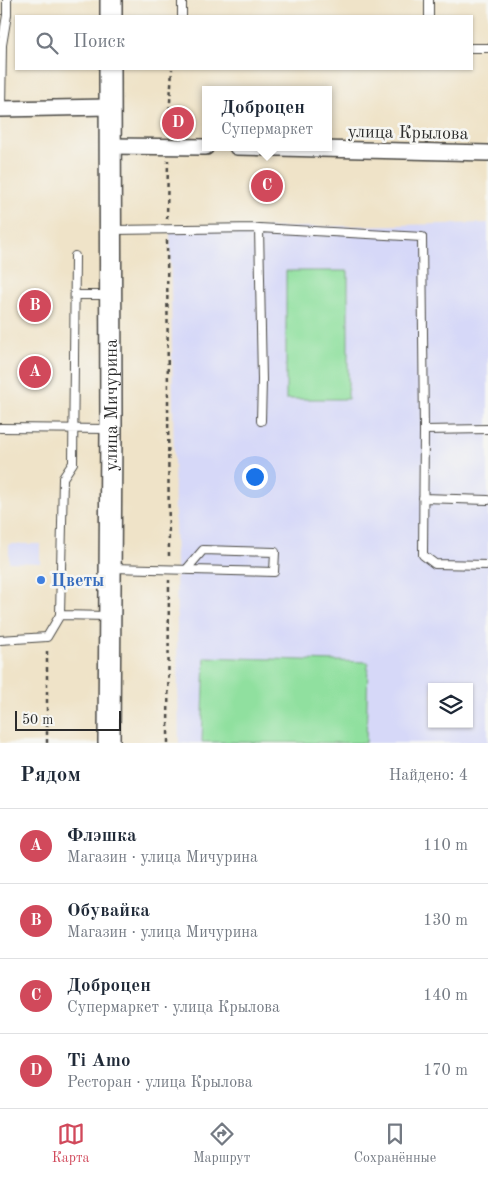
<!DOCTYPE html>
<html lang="ru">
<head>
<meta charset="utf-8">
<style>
  :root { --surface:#fff; --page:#f6f6f7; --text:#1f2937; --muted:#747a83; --line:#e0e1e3; --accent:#d1495b }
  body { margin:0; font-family:"Old Standard TT",serif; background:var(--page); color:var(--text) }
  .controls { position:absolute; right:15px; bottom:15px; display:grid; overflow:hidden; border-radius:0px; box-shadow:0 1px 4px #0004 }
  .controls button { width:45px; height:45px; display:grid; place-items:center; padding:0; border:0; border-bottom:1px solid var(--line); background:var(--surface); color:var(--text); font:25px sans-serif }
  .scale { position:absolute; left:15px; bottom:12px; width:106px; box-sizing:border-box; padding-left:5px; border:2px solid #2b2b2b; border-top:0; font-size:14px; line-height:18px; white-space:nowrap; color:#2b2b2b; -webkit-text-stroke:4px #f6f6f2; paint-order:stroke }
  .you { position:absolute; left:254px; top:476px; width:18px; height:18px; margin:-12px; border:4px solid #fff; border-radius:50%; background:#1a73e8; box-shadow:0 0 0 8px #1a73e833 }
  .badge { display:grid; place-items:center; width:32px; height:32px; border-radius:50%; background:var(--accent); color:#fff; font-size:16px; font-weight:700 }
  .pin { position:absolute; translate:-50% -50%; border:2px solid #fff; box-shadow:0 1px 5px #0006 }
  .popup { position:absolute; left:202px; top:86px; width:130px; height:65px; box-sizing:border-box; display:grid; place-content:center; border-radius:0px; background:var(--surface); filter:drop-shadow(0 1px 4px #0005); font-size:16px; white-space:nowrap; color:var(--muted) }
  .popup b { font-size:19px; color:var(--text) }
  .popup::after { content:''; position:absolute; left:50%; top:100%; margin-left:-10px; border:10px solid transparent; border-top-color:var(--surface) }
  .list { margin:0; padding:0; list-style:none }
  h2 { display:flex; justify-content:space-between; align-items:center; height:65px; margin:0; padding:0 20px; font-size:21px }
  h2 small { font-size:16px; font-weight:400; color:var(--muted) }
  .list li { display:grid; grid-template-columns:32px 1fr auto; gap:15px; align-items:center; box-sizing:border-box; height:75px; padding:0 20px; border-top:1px solid var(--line) }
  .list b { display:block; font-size:19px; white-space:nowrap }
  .list p { margin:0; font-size:16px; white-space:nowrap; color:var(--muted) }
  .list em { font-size:16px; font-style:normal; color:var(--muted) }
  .icon { flex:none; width:28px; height:28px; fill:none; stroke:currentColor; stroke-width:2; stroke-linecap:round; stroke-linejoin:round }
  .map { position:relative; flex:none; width:488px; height:743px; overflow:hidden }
  .search { position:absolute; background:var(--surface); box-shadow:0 1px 4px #0004; left:15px; right:15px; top:15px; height:55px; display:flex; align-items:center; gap:12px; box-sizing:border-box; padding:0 18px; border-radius:0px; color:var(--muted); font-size:19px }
  .sheet { height:365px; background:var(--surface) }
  nav { display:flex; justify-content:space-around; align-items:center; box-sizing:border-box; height:70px; border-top:1px solid var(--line); background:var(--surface); font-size:14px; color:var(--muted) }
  nav a { display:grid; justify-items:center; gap:2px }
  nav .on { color:var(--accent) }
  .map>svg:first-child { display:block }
</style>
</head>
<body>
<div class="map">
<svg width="488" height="743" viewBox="0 0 488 743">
  <rect width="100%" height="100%" fill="#f6f6f2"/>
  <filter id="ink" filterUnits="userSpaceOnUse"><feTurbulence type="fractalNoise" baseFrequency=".02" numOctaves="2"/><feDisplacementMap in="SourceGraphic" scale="10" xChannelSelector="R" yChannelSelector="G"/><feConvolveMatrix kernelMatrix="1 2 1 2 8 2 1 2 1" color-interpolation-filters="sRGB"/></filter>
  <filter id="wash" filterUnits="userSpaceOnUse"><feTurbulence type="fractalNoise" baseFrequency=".0096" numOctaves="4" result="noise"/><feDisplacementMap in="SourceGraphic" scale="20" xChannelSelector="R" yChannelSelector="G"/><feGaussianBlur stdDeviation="1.12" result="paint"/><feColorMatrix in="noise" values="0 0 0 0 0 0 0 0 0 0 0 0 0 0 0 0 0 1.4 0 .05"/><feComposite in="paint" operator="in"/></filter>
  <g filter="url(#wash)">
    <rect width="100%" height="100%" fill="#efe3c8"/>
    <path fill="#d6d8f8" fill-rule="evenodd" d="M488,223V743H179L170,230ZM432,687H469V724H432Z
      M9,544H40V563L9,562Z"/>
    <path fill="#90e09f" stroke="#5e8665" d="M286,271H348V399H286Z
      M205,657L368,662L366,743L202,742Z"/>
  </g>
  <g filter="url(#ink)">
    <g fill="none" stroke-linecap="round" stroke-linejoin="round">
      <defs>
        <path id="lane" d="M182,0V16
          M429,0V16
          M0,44L2,45L1,109
          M2,45L7,15V0
          M472,48H488
          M259,228L262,380L261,421
          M113,230L259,228L422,237L424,430L423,555L435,564L488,565
          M75,295H108
          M0,428L109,429
          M424,430L488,429
          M423,498L488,500
          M112,568L274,572L275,552L203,550L186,570
          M60,615L108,616
          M0,640L47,637L60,615L63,478L73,463L75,256"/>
        <path id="street" d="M0,109L109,107
          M109,146L206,147
          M237,147L488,153"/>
        <g id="secondary">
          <path d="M111,0V16"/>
          <path id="s1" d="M109,743L111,429L110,69"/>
        </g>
      </defs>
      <use href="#lane" stroke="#484743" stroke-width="10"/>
      <use href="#street" stroke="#484743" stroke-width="18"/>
      <use href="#secondary" stroke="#484743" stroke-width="24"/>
      <path stroke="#484743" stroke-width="2.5" stroke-dasharray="4 4" stroke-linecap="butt" d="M168,134L172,69
        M167,219L168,160
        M167,240L169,559
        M47,743V647
        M168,743L169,580"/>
      <use href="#lane" stroke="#fff" stroke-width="8"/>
      <use href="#street" stroke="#fff" stroke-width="15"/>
      <use href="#secondary" stroke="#fff" stroke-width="21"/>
    </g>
  </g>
  <circle fill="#3f7fe0" stroke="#f6f6f2" stroke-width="2" cx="41" cy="580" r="5"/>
  <g text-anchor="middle" stroke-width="5" stroke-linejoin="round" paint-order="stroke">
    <g font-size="18" fill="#2b2b2b" stroke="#f6f6f2">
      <text transform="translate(408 132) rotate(1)" y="6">улица Крылова</text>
      <text dy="6" stroke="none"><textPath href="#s1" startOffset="338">улица Мичурина</textPath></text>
    </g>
    <g font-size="18" font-weight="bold" fill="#366cbe" stroke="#f6f6f2" text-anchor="start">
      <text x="51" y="586">Цветы</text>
    </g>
  </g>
</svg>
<div class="controls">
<button><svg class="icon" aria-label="layers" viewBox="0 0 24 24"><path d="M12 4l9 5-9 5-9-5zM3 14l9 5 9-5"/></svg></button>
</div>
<div class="scale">50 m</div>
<div class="you"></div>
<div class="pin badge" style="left:35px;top:372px">A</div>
<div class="pin badge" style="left:35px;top:306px">B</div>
<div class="pin badge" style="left:267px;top:186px">C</div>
<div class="popup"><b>Доброцен</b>Супермаркет</div>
<div class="pin badge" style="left:178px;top:123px">D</div>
<div class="search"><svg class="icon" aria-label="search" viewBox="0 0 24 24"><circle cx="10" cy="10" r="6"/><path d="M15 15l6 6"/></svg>Поиск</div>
</div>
<section class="sheet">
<h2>Рядом<small>Найдено: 4</small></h2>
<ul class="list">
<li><span class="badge">A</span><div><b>Флэшка</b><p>Магазин · улица Мичурина</p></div><em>110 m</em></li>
<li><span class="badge">B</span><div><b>Обувайка</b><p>Магазин · улица Мичурина</p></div><em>130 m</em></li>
<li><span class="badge">C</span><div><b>Доброцен</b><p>Супермаркет · улица Крылова</p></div><em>140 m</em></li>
<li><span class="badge">D</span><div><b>Ti Amo</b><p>Ресторан · улица Крылова</p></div><em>170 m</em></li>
</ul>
</section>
<nav>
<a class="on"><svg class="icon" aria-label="map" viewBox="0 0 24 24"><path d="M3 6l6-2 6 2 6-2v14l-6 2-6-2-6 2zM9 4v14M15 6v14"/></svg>Карта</a>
<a><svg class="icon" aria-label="directions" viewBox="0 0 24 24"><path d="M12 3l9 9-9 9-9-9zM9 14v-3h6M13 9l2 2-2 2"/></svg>Маршрут</a>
<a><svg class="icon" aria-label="saved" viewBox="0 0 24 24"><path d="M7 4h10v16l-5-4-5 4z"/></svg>Сохранённые</a>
</nav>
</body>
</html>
